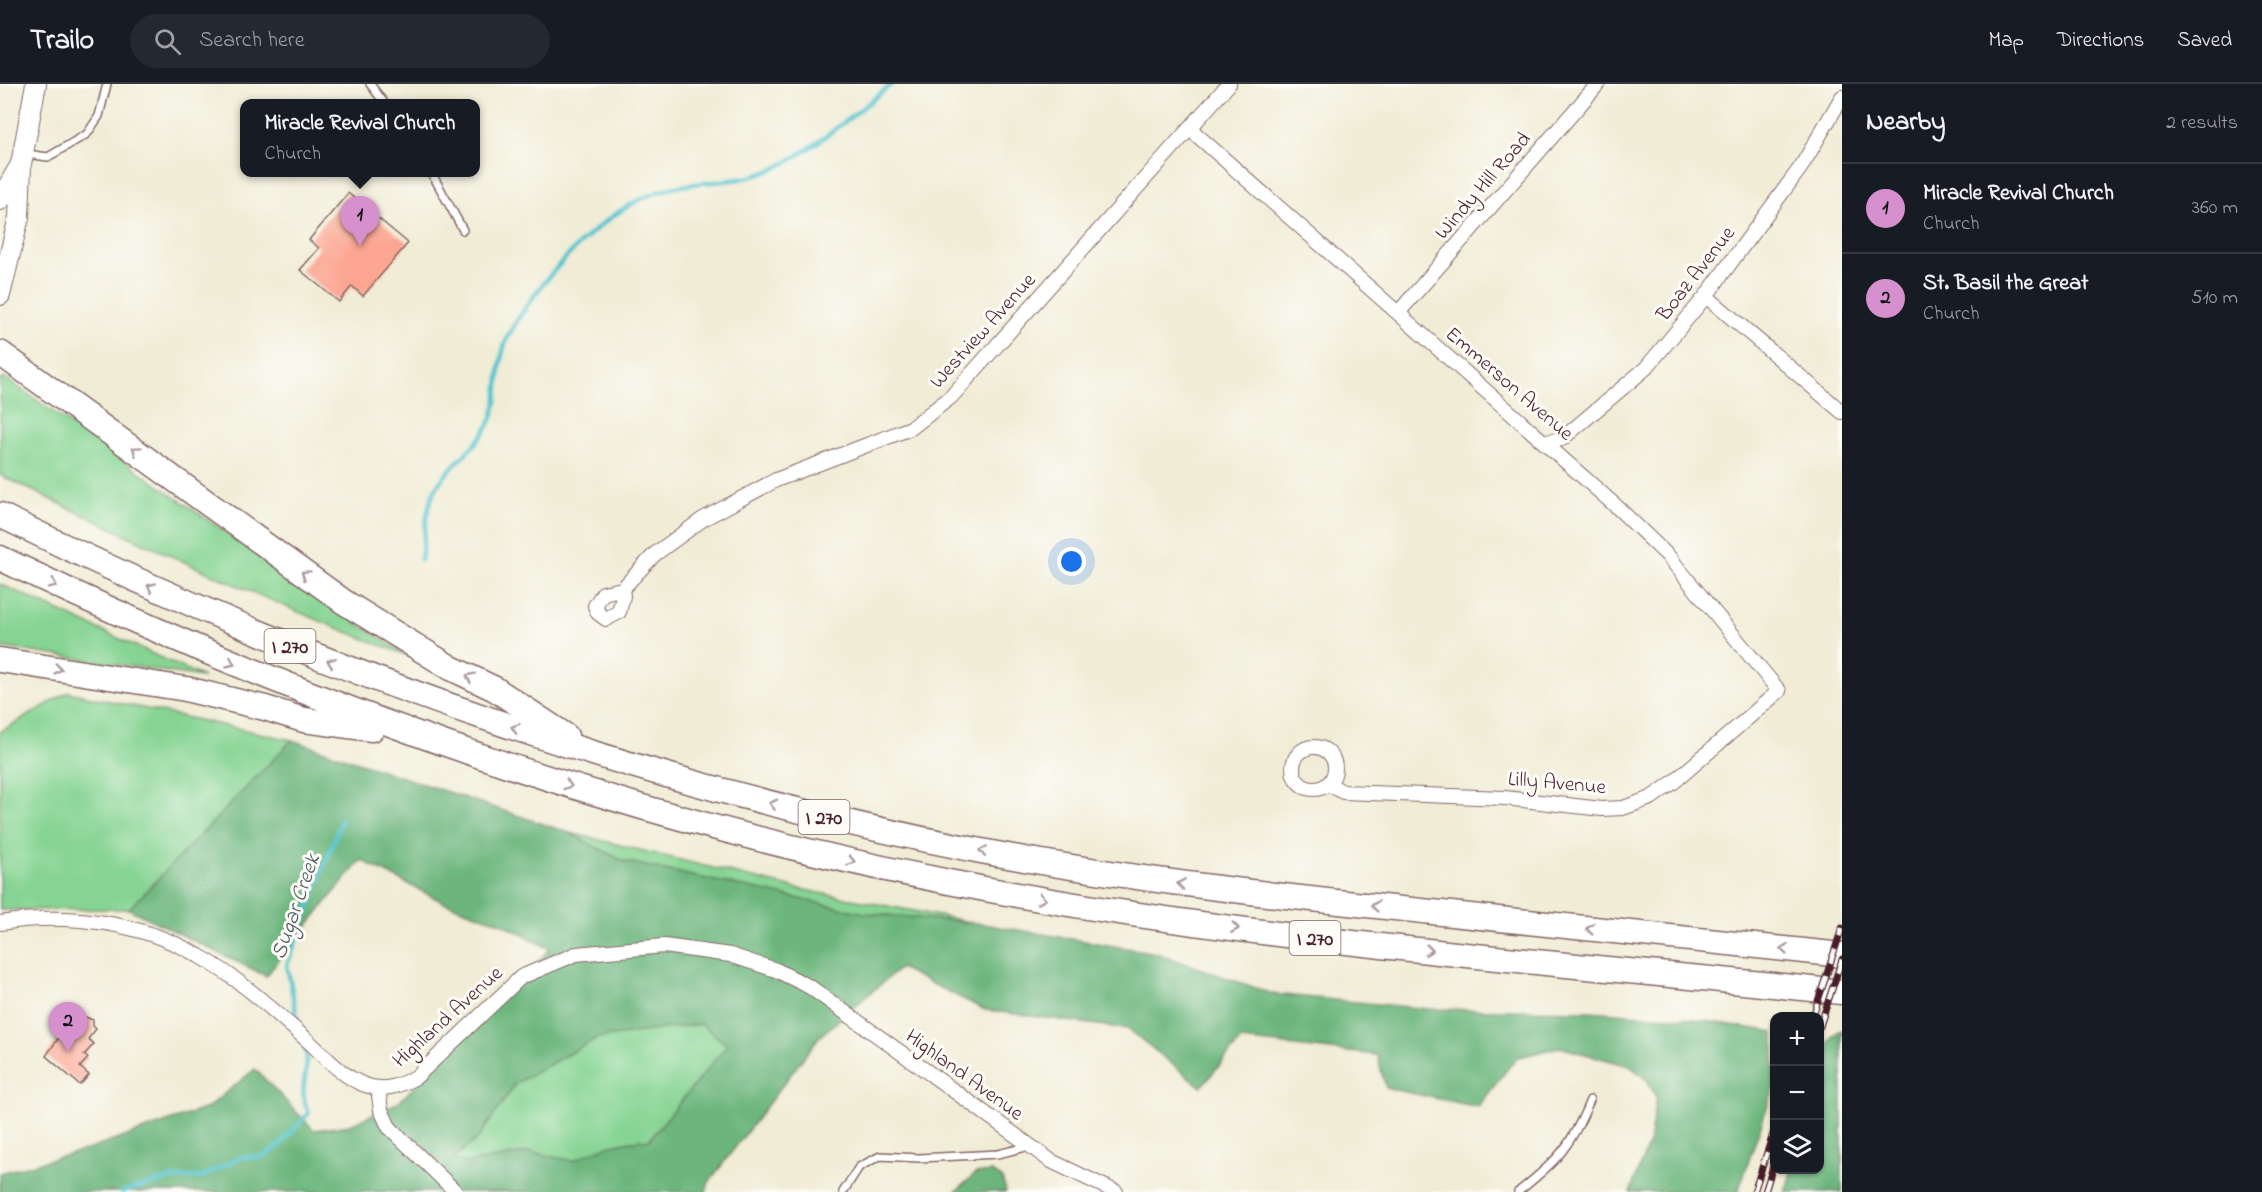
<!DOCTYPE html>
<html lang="en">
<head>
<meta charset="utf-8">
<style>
  :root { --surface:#171b24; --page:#242831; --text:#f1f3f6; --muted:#9ea1a6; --line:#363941; --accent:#d690ce }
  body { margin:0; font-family:"Indie Flower",sans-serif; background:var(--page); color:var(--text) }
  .controls { position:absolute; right:18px; bottom:18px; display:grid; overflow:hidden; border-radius:12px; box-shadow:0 2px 4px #0004 }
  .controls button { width:54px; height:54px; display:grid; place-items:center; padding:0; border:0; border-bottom:2px solid var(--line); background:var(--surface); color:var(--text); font:30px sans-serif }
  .you { position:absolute; left:1072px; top:478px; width:21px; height:21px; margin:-15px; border:4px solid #fff; border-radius:50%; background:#1a73e8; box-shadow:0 0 0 9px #1a73e833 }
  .badge { display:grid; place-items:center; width:39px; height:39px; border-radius:50%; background:var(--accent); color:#111; font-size:20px; font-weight:700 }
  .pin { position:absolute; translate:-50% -50px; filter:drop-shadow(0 2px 3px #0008) }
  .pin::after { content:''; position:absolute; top:32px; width:21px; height:18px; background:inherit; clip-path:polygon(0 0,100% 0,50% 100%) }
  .popup { position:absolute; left:240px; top:15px; width:240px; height:78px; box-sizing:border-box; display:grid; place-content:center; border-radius:12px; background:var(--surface); filter:drop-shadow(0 2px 4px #0005); font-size:20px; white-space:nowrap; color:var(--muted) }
  .popup b { font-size:22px; color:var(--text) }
  .popup::after { content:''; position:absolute; left:50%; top:100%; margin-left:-12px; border:12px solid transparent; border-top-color:var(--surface) }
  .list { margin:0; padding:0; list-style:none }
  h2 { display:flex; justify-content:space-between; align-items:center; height:78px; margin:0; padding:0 24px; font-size:26px }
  h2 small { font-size:20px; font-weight:400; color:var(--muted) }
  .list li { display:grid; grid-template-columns:39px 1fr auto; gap:18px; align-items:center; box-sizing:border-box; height:90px; padding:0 24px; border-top:2px solid var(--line) }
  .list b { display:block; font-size:22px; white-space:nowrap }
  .list p { margin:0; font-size:20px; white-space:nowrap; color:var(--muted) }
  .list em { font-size:20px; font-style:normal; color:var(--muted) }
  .icon { flex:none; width:33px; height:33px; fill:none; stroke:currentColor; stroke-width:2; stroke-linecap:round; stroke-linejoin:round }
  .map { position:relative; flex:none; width:1842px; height:1108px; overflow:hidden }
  header { display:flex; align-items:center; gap:36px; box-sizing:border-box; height:84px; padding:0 30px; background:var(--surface); border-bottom:2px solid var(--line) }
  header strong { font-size:28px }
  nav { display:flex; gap:33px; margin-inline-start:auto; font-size:21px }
  .search { width:420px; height:54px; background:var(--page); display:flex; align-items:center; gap:15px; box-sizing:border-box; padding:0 21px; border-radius:33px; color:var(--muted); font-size:22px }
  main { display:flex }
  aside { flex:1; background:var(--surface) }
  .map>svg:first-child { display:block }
</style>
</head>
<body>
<header>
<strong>Trailo</strong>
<div class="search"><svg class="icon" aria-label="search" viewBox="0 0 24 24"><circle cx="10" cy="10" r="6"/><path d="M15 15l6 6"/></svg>Search here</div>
<nav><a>Map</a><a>Directions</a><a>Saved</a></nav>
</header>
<main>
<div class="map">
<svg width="1842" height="1108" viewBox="0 0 1842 1108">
  <rect width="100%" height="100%" fill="#fdfcf7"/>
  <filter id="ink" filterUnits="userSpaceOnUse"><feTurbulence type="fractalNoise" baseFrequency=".0167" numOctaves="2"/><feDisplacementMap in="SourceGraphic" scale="12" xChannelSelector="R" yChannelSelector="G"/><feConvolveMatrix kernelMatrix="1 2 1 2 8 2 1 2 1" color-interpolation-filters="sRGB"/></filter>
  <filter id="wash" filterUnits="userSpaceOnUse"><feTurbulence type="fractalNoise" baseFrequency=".008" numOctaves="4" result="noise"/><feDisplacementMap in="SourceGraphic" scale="24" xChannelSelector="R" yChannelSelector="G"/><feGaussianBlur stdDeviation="1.35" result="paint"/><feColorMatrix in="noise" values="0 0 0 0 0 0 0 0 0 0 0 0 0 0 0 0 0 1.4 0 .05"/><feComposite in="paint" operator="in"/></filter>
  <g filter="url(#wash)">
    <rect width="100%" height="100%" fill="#f0ecd5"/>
    <path fill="#86d493" stroke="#687a5f" stroke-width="1.5" d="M5,294L341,529L411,573C270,520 135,456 0,391V296Z
      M0,500L203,593L0,563Z
      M68,608L292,656L129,825L0,826V648Z
      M567,748L794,804L976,839L864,829L623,777Z
      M701,940L728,961L649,1056C620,1056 598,1064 573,1077L531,1068L467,1079L453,1075L479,1053L516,999L597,954Z"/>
    <path fill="#6cb67d" stroke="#5b6a54" stroke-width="1.5" fill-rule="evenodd" d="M292,656L567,748L623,777L864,829L976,839L1156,869L1273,910L1429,925L1589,927L1694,935L1774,948V1003L1738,1108H1630L1649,1059L1656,1014L1648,997L1630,982L1559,963L1516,974L1478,1023L1386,1004L1377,971L1241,956L1201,1003L1128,945L985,926L900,884L819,953L709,1098L706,1108H0V1089L90,1065L207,1024L255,985L314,1046L350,1041L399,1018L550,865L501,839L443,818L361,776L266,892L129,825ZM701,940L727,961L649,1056C620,1056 598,1064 573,1077L531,1068L467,1079L453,1075L479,1053L516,999L597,954Z
      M1842,946V1108H1785L1792,1086H1820C1820,1057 1810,957 1842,946Z
      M991,1088L1002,1094L1006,1108H955L975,1090Z"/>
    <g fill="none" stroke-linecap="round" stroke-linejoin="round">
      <path stroke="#58c5cf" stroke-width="4.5" d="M421,476C425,452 425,421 438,401C452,379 476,364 488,342C504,313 493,276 512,245C544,191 608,118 672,104C703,96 736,100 766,88C804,74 859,26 892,0
        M299,944L287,881L342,735
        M122,1108L173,1094L202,1093L241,1073H262L277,1064L309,1029C295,1001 313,989 304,960"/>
    </g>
    <g id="blocks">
      <path fill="#fca692" d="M348,109L408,159L363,212L352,202L339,218L300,186L319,164L309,156Z
        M78,930L93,936V942L96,945L88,955L94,960L84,971L88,974L80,983L89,991L80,1001L46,972L59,953L54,948L65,935L70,940Z"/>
    </g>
  </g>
  <g filter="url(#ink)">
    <use href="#blocks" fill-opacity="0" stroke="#846766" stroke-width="1.5"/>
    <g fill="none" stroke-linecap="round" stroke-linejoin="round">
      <defs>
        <path id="lane" d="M370,0L385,20
          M26,70L48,73L87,50L99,32L107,0
          M431,88L463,146
          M843,1108L859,1083L880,1072L919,1074L998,1070L1030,1062
          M1518,1108C1557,1077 1571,1063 1590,1016"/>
        <path id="street" d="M1190,45L1617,423L1668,472L1779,607L1675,697L1651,714L1623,724L1602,725L1505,714L1343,708L1328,700
          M1706,212L1842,328
          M1398,229L1598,0
          M1546,358L1562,355L1646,284L1706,212L1801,83L1842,13
          M622,505L623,512L619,528L606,535L598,529L595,522L603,509L622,505L655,470L703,435L776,396L911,344L951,313L1229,0
          M1293 684a21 21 0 1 1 42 0a21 21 0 1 1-42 0Z
          M0,839C66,828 141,838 199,872C239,894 273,926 307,956C324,971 342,993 365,1001C384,1008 399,1002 416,993L521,893L576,870L664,862L730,871L776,886L810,903L1051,1077L1116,1108
          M378,1004L381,1026L389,1043L456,1108"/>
        <path id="secondary" d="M0,116L20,82
          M0,211L19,133L21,80L36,0"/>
        <path id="highway" d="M0,269L344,518L451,584L495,605L566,652
          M0,431C310,585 637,699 976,766C1130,796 1286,813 1442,829C1575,843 1708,858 1842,871
          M0,474C302,620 619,733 949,798C1243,857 1544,877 1842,908
          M0,576L186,605L265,624L304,636L372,645"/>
      </defs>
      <use href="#lane" stroke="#846766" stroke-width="10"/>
      <use href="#street" stroke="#846766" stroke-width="16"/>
      <use href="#secondary" stroke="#846766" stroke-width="22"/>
      <use href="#highway" stroke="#846766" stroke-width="27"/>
      <use href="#lane" stroke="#fff" stroke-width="7"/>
      <use href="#street" stroke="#fff" stroke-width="14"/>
      <use href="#secondary" stroke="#fff" stroke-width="20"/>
      <use href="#highway" stroke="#fff" stroke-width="24"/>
      <defs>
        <path id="rail" d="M1813,932L1842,844
          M1820,942L1842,875
          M1754,1108L1774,1047
          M1765,1108L1774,1079"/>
      </defs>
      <use href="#rail" stroke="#4a1f2b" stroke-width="7"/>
      <use href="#rail" stroke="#fdfcf7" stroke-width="4.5" stroke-dasharray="14" stroke-linecap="butt"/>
    </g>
    <defs><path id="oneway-chevron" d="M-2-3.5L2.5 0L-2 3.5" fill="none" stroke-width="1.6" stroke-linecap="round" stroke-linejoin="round" transform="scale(1.5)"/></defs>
    <g stroke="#ae9aa0">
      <use href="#oneway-chevron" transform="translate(136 366) rotate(-145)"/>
      <use href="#oneway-chevron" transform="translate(305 490) rotate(-145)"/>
      <use href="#oneway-chevron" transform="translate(53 500) rotate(26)"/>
      <use href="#oneway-chevron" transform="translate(151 503) rotate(-156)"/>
      <use href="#oneway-chevron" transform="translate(331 578) rotate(-159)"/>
      <use href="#oneway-chevron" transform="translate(231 579) rotate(23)"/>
      <use href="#oneway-chevron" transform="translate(58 585) rotate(9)"/>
      <use href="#oneway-chevron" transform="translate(470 593) rotate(-154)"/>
      <use href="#oneway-chevron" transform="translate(515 644) rotate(-162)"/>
      <use href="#oneway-chevron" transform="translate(568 701) rotate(17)"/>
      <use href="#oneway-chevron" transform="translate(773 720) rotate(-166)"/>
      <use href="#oneway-chevron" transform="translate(983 767) rotate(-169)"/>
      <use href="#oneway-chevron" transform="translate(851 777) rotate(13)"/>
      <use href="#oneway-chevron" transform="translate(1181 800) rotate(-172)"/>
      <use href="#oneway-chevron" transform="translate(1042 815) rotate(9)"/>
      <use href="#oneway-chevron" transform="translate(1375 822) rotate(-174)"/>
      <use href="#oneway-chevron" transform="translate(1235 844) rotate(7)"/>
      <use href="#oneway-chevron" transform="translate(1590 845) rotate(-174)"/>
      <use href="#oneway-chevron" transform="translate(1784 865) rotate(-174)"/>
      <use href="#oneway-chevron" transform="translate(1429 866) rotate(6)"/>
    </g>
  </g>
  <g text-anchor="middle" stroke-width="6" stroke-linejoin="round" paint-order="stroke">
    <g fill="#fdfcf7" stroke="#806168" stroke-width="1.5">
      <rect x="264.5" y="545" width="51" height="34" rx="4.5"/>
      <rect x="798.5" y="716" width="51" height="34" rx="4.5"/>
      <rect x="1289.5" y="837" width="51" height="34" rx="4.5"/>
    </g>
    <g font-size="20" font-weight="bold" fill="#4a1f2b">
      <text x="290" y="569">I 270</text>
      <text x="824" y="740">I 270</text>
      <text x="1315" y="861">I 270</text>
    </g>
    <g font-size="21" fill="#4a1f2b" stroke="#fdfcf7">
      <text transform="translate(1482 101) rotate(-49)" y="7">Windy Hill Road</text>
      <text transform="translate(1695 189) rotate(-52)" y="7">Boaz Avenue</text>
      <text transform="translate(982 246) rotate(-48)" y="7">Westview Avenue</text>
      <text transform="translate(1510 299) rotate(41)" y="7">Emmerson Avenue</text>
      <text transform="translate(1557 698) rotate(5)" y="7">Lilly Avenue</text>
      <text transform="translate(447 932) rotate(-42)" y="7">Highland Avenue</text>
      <text transform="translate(965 990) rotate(36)" y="7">Highland Avenue</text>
    </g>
    <g font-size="22" font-style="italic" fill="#4f5964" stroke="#fdfcf7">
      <text transform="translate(294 822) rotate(-71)" y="8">Sugar Creek</text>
    </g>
  </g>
</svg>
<div class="controls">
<button>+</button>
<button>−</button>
<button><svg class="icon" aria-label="layers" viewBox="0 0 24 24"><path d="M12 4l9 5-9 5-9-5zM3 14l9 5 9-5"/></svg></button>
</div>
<div class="you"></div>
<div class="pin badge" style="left:360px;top:162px">1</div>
<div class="popup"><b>Miracle Revival Church</b>Church</div>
<div class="pin badge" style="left:68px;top:968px">2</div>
</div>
<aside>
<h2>Nearby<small>2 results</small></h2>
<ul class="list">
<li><span class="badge">1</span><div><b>Miracle Revival Church</b><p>Church</p></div><em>360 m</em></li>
<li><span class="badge">2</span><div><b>St. Basil the Great</b><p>Church</p></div><em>510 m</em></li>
</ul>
</aside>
</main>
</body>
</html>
